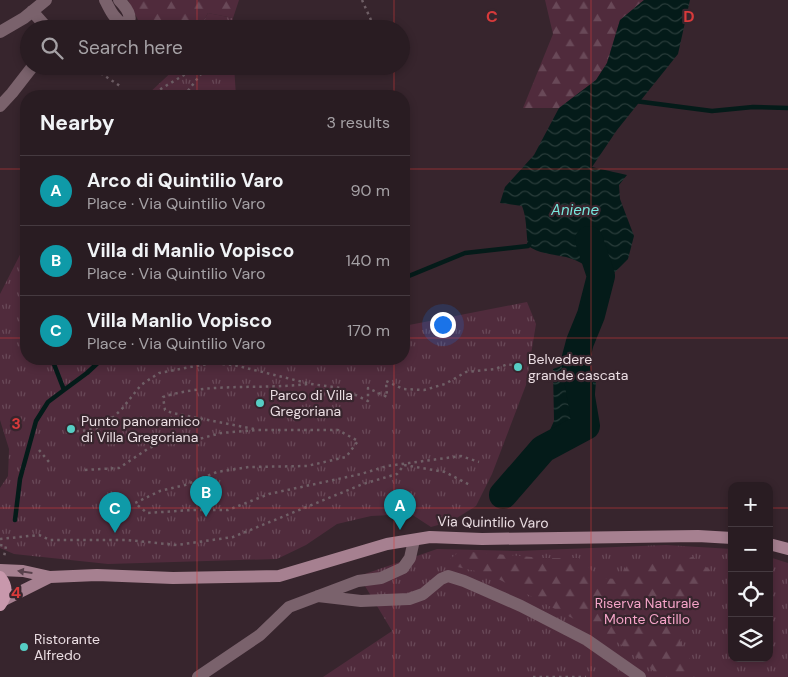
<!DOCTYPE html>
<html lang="en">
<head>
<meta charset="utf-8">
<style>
  :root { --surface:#291c22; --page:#31252a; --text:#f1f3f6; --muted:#a5a1a5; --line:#453a40; --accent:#8bbbb9 }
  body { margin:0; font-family:"DM Sans",sans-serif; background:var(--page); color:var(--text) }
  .controls { position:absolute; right:15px; bottom:15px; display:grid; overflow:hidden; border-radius:10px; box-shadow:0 2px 8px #0003 }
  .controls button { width:45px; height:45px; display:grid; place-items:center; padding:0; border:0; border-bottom:1px solid var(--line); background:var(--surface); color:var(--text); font:25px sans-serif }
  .you { position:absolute; left:442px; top:324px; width:18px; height:18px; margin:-12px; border:4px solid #fff; border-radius:50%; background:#1a73e8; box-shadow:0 0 0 8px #1a73e833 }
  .badge { display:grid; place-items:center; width:32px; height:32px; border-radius:50%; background:var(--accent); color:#fff; font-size:16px; font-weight:700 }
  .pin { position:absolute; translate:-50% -41px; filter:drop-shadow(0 1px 2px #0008) }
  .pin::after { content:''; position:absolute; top:26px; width:18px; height:15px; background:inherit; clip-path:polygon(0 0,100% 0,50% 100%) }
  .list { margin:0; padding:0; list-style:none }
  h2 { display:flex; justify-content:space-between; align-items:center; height:65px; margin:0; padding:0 20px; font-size:21px }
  h2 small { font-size:16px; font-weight:400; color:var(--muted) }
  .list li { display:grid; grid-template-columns:32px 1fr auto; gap:15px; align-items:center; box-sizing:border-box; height:70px; padding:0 20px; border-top:1px solid var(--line) }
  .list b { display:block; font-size:19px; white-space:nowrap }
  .list p { margin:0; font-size:16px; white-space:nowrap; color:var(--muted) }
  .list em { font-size:16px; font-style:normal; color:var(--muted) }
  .icon { flex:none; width:28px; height:28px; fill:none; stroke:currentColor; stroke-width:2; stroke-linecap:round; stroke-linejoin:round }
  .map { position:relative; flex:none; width:788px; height:677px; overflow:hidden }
  .search { position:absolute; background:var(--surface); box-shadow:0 2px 8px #0003; left:20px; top:20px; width:390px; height:55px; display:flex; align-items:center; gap:12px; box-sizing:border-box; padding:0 18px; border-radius:28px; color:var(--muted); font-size:19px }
  .panel { position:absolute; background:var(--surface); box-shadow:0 2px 8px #0003; left:20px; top:90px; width:390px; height:275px; border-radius:20px }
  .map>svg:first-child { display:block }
</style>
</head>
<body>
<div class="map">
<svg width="788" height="677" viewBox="0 0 788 677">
  <defs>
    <pattern id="grass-tufts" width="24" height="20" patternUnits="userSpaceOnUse" patternTransform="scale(1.25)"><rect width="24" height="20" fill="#502b3c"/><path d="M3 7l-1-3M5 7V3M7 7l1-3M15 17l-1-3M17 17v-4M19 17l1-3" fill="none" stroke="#694958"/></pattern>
    <pattern id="forest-firs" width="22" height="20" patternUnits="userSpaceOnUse" patternTransform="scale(1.25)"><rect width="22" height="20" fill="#502b3c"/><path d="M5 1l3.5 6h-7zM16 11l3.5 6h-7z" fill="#694958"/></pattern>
    <pattern id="water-waves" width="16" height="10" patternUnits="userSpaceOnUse" patternTransform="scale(1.25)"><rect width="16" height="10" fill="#041b19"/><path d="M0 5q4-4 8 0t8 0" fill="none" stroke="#293c3a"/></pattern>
  </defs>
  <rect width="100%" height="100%" fill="#37252d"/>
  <path fill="url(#grass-tufts)" d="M208,13L233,18L232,29H199Z
    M178,66H234L236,96H146Z
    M26,243V359H404V326L527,302L536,324L526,385L492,474L476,506L452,521L431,527L411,514L371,516L337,524L306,545L277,559L108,564L14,554L0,548V488L8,476L9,449L0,420V294Z
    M666,545L732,549V658H769V557L788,563V677H323L392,631L359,576L437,549L517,551Z"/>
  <path fill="url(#forest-firs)" d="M128,0H239L233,18L208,13L199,29H134L139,22Z
    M545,0H644L620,20L607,63L596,80L559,108H523L553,34Z
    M460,551L543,558H579L599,578L619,579L627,566L693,557L710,570L680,641L700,677H661L619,643L489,574L444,564Z"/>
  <path fill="url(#water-waves)" d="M644,0H690L678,54L617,130L592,167L627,175L619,185L620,199L634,236L628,259L613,274L601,276C591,269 579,260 566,257C552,254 540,254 528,246C526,233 527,218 522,206L500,203L505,187L534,155L559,108L596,80L607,63L620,20Z
    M575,361L596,381L592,431L572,448L543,449L545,441L554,421L553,369Z"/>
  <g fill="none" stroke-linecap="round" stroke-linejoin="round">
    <path stroke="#041b19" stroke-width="4.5" d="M635,101L712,111L753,107L788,108
      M404,278L465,253L528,246L530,243
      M23,306L26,312
      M52,359L64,390L87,373L102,359
      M15,520L20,479L36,421L48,402L64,390"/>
    <path stroke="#041b19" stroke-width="28" d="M503,495L543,449L586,426L575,361L580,342L591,315L601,276L589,240"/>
    <path stroke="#6f5f66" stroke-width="2.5" stroke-dasharray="2.5 4" stroke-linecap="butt" d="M362,0L375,29
      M218,29H221
      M90,66L120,86
      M149,96L189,72L193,66
      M184,96L207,66
      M208,96L212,93L216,95L215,96
      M25,299L26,300
      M202,363L219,359
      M254,429L172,413L165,410L163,397C210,382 260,390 308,384
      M70,432L89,430L99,427L110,420L121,410L141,385L159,373L212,363L234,365L311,384L341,388L368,401V388L387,397L386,381L403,389L424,390L445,384L466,372L495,369L508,364L518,367
      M39,450L49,462
      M85,470L119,468L149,448L170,440L199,439L221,433L258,430H338L358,441L346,457L307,466L249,467L217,472L185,485L160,491L135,503L147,513L192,510H228L269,494L361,474L387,466L461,456L479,462
      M0,539L39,535L50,540H127L177,545L233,537L363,484L397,474L404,465L445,472L470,485
      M0,545L6,546L4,557
      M533,677H586"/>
    <path stroke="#7a626c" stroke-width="12" d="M105,0C110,10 114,19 124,25L128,24C133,16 125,6 119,0
      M32,11L48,29
      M0,32L24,18L46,0
      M0,106L12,93L33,66
      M318,596L361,601L409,599L423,594L441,579L448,576L464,581L521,606L587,640L640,677
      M198,677L260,635L289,607L358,581L381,578L403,568L410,558L414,540"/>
    <path stroke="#a68090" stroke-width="12" d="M769,544L788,549
      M0,570L23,571L50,577L97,575L173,578L279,576L387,544L430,537L482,539L698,536L732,538
      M0,602L50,577"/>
    <path stroke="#c898ac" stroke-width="12" d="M0,577C8,587 7,595 0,605"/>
  </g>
  <defs><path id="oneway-solid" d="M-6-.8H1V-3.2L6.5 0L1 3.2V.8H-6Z" transform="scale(1.25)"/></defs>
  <use fill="#58404b" href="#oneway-solid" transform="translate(25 572) rotate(-172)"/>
  <path fill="none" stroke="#d83a3b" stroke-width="1" stroke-opacity="0.55" d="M197,0V29M394,0V29M591,0V677M197,66V96M394,66V96M0,169H26M404,169H788M0,338H26M404,338H788M197,359V677M394,359V677M0,508H732M769,508H788"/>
  <g fill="#56cec4" stroke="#37252d" stroke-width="2">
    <circle cx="518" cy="367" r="5"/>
    <circle cx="260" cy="403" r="5"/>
    <circle cx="71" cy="429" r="5"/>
    <circle cx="24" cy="647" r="5"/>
  </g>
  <g text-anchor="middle" stroke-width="4.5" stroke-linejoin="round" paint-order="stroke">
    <g font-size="14" fill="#eadde2" stroke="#37252d" text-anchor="start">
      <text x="528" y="364">Belvedere<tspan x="528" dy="16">grande cascata</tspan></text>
      <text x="270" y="400">Parco di Villa<tspan x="270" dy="16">Gregoriana</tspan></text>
      <text x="81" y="426">Punto panoramico<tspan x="81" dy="16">di Villa Gregoriana</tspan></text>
      <text x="34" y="644">Ristorante<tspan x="34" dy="16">Alfredo</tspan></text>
    </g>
    <g font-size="14" fill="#eadde2" stroke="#37252d">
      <text transform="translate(493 522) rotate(1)" y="5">Via Quintilio Varo</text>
    </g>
    <g font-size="14" fill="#f5a4c8" stroke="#37252d">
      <text x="647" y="608">Riserva Naturale<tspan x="647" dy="16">Monte Catillo</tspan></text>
    </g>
    <g font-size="15" font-style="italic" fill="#78e8de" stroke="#37252d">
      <text x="575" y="215">Aniene</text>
    </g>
  </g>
  <g font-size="16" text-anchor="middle" font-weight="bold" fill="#d83a3b" stroke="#37252d" stroke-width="4.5" stroke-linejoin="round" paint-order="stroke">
    <text x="492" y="22">C</text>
    <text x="689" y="22">D</text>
    <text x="16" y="429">3</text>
    <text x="16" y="598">4</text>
  </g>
</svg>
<div class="controls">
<button>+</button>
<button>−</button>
<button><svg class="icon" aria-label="locate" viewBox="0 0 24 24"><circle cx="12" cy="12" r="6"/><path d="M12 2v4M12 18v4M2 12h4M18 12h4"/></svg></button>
<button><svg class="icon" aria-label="layers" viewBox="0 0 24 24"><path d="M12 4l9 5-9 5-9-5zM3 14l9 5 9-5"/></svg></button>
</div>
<div class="you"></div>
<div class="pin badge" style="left:400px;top:530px;background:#0f9aa8">A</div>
<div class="pin badge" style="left:206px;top:517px;background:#0f9aa8">B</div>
<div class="pin badge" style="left:115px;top:533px;background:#0f9aa8">C</div>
<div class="search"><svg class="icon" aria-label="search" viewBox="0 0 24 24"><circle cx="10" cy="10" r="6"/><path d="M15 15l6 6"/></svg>Search here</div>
<section class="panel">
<h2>Nearby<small>3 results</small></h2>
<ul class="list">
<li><span class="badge" style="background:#0f9aa8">A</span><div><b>Arco di Quintilio Varo</b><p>Place · Via Quintilio Varo</p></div><em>90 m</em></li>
<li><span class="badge" style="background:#0f9aa8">B</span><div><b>Villa di Manlio Vopisco</b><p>Place · Via Quintilio Varo</p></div><em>140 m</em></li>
<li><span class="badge" style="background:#0f9aa8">C</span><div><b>Villa Manlio Vopisco</b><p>Place · Via Quintilio Varo</p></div><em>170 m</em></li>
</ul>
</section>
</div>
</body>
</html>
